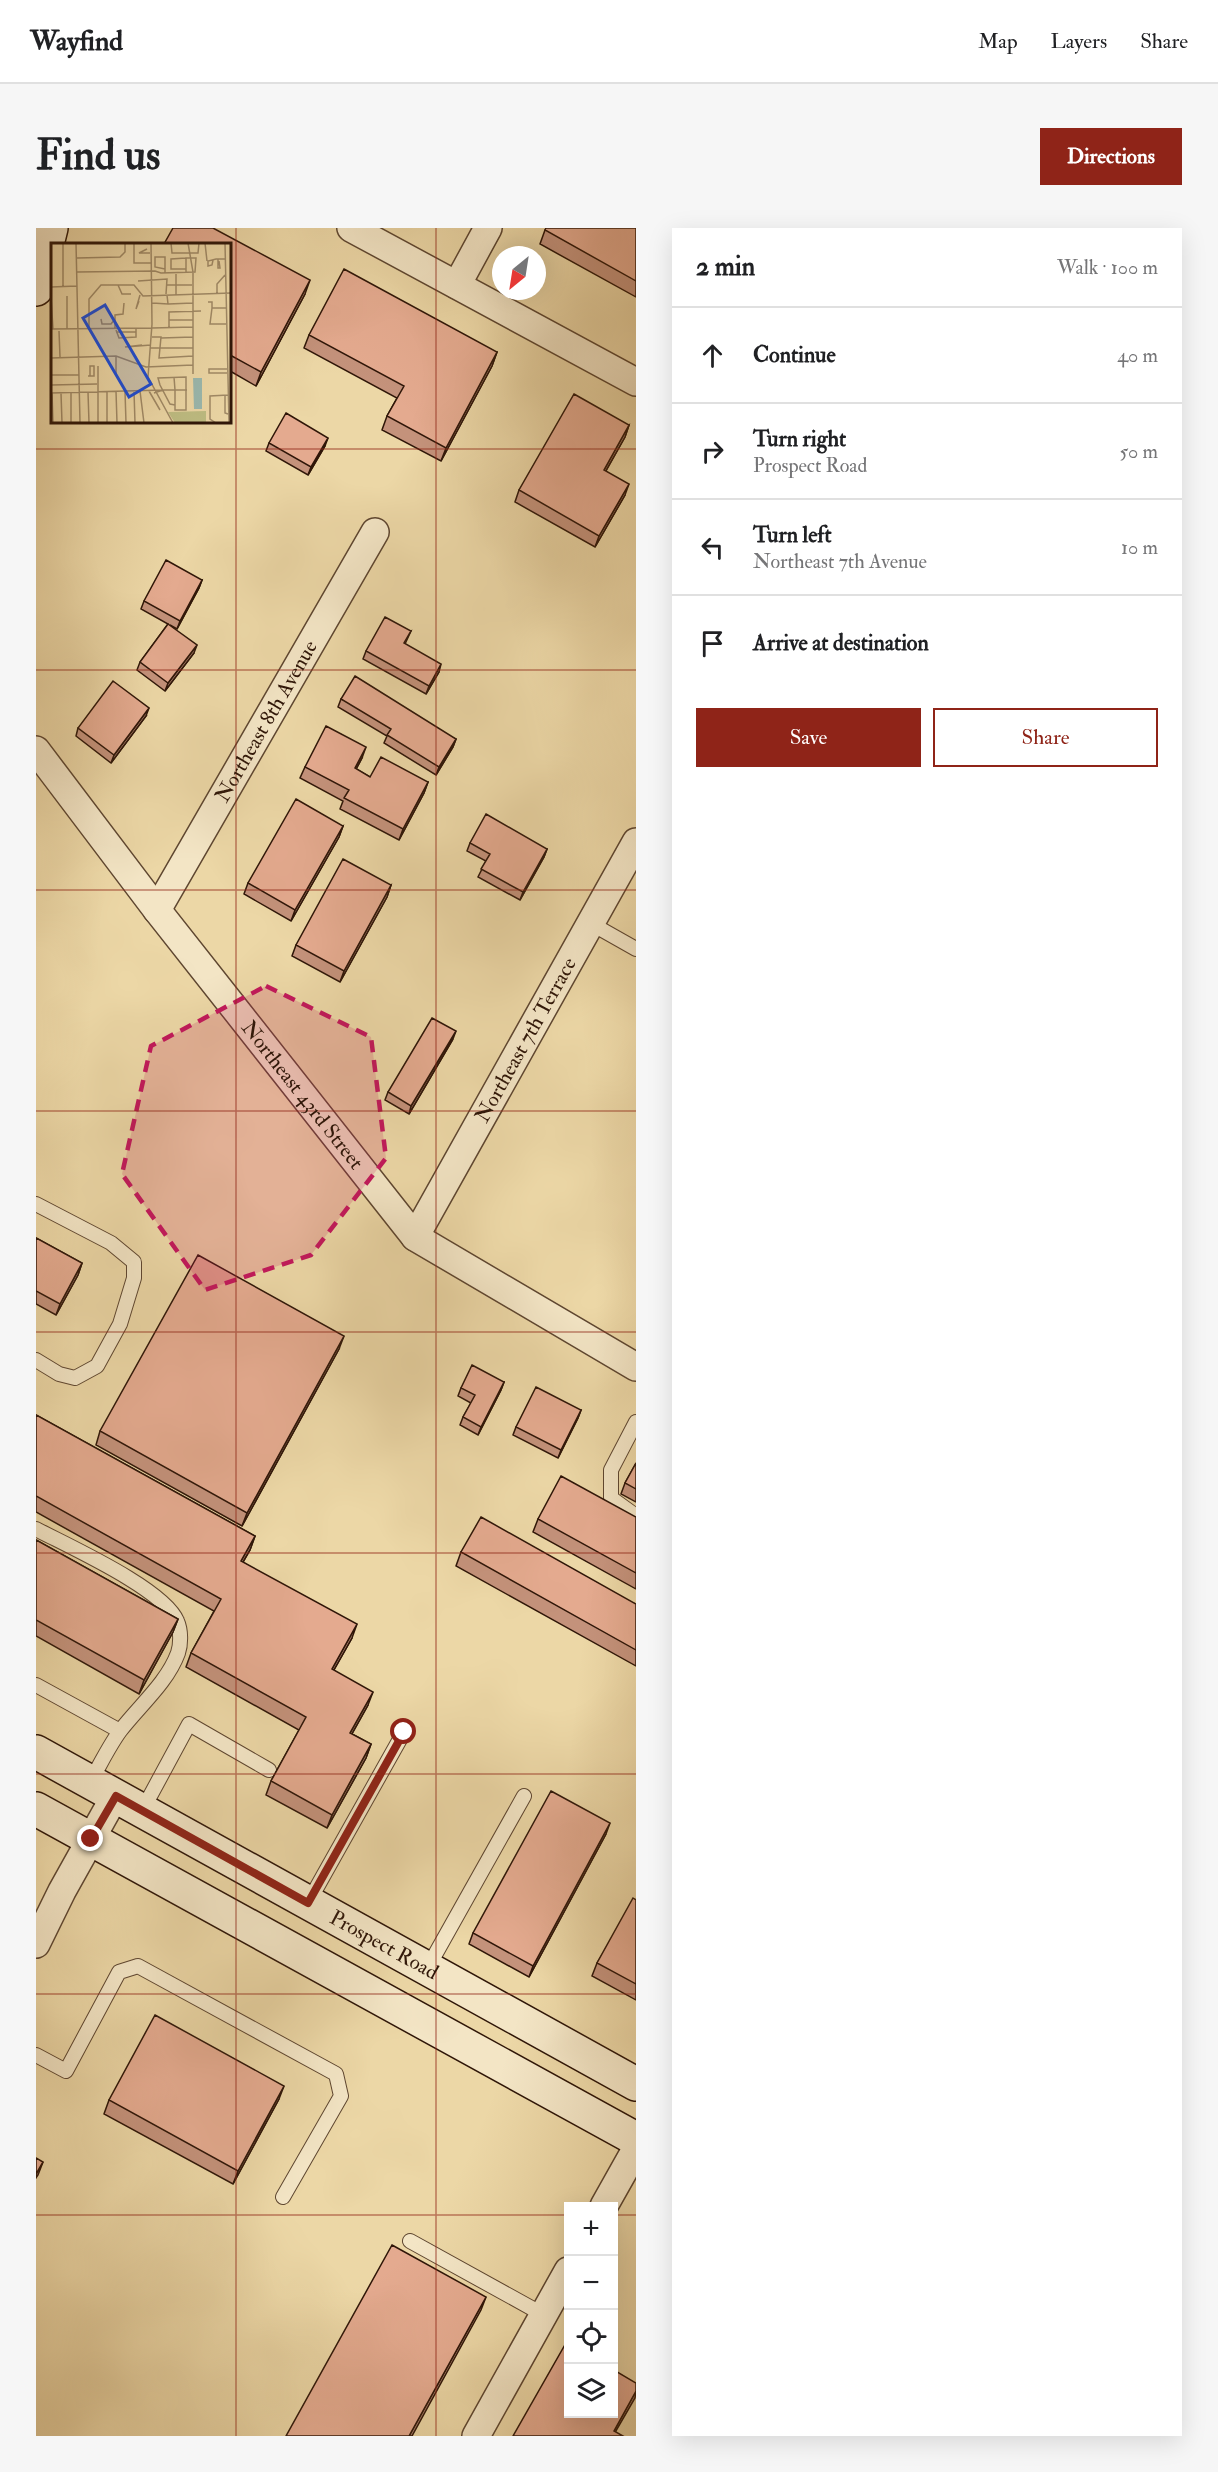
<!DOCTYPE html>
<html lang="en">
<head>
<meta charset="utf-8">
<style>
  :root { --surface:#fff; --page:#f6f6f6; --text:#202124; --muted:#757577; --line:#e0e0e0; --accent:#8f2418 }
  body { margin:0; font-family:"IM FELL Double Pica",serif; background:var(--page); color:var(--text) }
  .controls { position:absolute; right:18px; bottom:18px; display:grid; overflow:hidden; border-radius:0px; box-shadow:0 6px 24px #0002 }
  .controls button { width:54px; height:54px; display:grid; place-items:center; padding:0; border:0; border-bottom:2px solid var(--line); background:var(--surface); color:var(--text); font:30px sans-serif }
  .compass { position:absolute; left:456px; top:18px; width:54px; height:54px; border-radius:50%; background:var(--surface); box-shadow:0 6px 24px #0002; rotate:210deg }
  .stop { position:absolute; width:18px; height:18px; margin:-14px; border:4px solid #8f2418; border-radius:50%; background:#fff }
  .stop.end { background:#8f2418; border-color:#fff; box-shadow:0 2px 6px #0008 }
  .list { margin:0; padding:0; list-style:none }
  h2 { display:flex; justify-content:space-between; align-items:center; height:78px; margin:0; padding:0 24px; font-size:26px }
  h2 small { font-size:20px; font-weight:400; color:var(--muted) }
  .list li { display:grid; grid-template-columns:39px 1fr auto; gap:18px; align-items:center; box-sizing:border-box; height:96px; padding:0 24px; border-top:2px solid var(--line) }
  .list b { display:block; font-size:22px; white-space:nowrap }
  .list p { margin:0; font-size:20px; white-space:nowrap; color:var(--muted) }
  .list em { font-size:20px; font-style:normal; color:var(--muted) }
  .actions { display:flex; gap:12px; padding:18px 24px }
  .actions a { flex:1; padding:14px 0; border:2px solid var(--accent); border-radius:0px; text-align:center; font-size:21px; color:var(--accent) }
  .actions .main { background:var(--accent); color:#fff }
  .icon { flex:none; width:33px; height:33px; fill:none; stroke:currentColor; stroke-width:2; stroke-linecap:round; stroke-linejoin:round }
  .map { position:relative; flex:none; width:600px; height:2208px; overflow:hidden; border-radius:0px }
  header { display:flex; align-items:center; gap:36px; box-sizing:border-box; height:84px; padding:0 30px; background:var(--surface); border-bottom:2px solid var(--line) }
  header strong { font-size:28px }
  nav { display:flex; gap:33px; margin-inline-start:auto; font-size:21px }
  .intro { display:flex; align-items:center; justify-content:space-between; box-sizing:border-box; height:144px; padding:0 36px }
  h1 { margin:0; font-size:42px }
  .button { padding:15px 27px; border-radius:0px; background:var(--accent); color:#fff; font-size:21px; font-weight:700 }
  main { display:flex; gap:36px; padding:0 36px }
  aside { flex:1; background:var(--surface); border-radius:0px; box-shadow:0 6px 24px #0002 }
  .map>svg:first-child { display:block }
</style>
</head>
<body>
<header>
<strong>Wayfind</strong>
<nav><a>Map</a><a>Layers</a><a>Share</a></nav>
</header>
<div class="intro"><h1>Find us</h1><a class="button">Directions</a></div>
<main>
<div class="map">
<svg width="600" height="2208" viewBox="0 0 600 2208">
  <rect width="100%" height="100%" fill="#ecd7a6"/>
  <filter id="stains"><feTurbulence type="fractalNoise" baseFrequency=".00333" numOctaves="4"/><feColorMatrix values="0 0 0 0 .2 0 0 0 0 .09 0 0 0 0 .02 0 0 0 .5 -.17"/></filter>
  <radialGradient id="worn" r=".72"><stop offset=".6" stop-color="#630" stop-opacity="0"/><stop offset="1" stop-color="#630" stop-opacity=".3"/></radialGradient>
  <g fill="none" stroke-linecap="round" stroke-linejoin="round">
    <defs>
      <path id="service" d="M554,695L600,721
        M0,976L75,1015L98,1034V1050L84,1096L61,1138L39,1150L23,1146L0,1132
        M600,1194L575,1242V1270L600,1288
        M0,1301C32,1318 128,1361 141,1393C145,1402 145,1416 142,1425C131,1455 103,1478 84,1503C73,1518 64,1537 54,1554
        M0,1457L84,1503
        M106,1583L153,1496L233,1542
        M272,1675L368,1504
        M391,1741L488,1568
        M0,1827L30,1843L83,1744L102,1738L300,1846L305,1868L247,1969
        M374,2013L508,2087"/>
      <g id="minor">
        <path d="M315,0L600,154"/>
        <path d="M421,57L452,0"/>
        <path id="s1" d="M0,522L121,682L379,1009L600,1139"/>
        <path id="s2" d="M121,682L339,304"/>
        <path id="s3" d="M379,1009L600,614"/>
        <path d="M0,1716L26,1663L79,1568"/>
        <path d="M568,1978L600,1921"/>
        <path d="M440,2208L532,2043"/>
      </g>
      <g id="secondary">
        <path d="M0,61L15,0"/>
        <path id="s4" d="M0,1524L600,1856"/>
        <path d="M0,1581L600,1911"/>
      </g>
    </defs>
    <use href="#service" stroke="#5e4630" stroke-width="16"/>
    <use href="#minor" stroke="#5e4630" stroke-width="30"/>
    <use href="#secondary" stroke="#2f1608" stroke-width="36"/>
    <use href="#service" stroke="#f3e5c5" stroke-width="14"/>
    <use href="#minor" stroke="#f3e5c5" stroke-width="27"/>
    <use href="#secondary" stroke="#f3e5c5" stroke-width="33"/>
  </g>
  <path fill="#c4927b" stroke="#2f1608" stroke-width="1.5" d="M600,0V69L504,16L509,2Z
    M194,16L269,66L220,158L194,143Z
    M273,107L461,124L456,138L405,233L346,202L351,188L361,170L268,120Z
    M593,197L589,209L570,243L589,267L559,319L479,274L483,262Z
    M233,215L289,218L272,247L230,223Z
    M166,352L163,360L141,401L134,397L158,425L129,463L101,442L104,434L132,396L105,381L108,373Z
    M375,403L369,416L403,444L390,466L327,431L330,423Z
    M305,471L420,511L417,519L400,547L348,515L351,508L302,479Z
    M110,488L75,535L40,508L42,500Z
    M326,530L320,541L334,549L392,554L388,565L363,612L304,581L307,573L264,550L269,539Z
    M307,598L303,609L255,693L208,666L212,655Z
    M434,615L511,621L508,629L484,672L442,649L450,633L431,623Z
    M355,657L351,669L304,754L256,728L260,717Z
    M417,811L373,886L349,872L352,864Z
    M0,1010L46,1035L42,1047L20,1087L0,1076Z
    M303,1121L206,1298L60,1217L64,1203Z
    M468,1154L465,1162L442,1207L424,1197L427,1189L435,1175L422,1168L425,1160Z
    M545,1182L542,1190L522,1230L477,1207L480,1199Z
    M0,1187L219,1308L214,1322L207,1334L316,1410L298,1442L332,1477L316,1506L335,1516L330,1530L291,1600L230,1567L235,1553L263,1502L150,1439L155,1425L178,1383L0,1284Z
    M600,1235V1274L585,1266L589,1255Z
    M600,1289V1361L497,1304L502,1291Z
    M0,1312L142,1391L137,1404L103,1466L0,1408Z
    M425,1324L600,1376V1438L420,1338Z
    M570,1606L493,1749L433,1716L437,1705Z
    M600,1672V1772L556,1748L561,1735Z
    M243,1871L197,1956L68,1886L73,1872Z"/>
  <path fill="#a07764" stroke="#2f1608" stroke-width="1.5" d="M274,52L269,66L220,158L225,144Z
    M461,124L456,138L405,233L410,220Z
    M593,197L589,209L564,253L568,242Z
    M292,210L289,218L272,247L275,239Z
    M593,256L589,267L559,319L563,308Z
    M166,352L163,360L141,401L144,393Z
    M161,417L158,425L129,463L132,455Z
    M405,436L403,444L390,466L393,458Z
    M113,480L110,488L75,535L78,527Z
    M420,511L417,519L400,547L403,539Z
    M330,519L326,530L315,551L319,540Z
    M392,554L388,565L363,612L367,601Z
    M307,598L303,609L255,693L259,682Z
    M511,621L508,629L484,672L487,664Z
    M355,657L351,669L304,754L308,743Z
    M420,803L417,811L373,886L375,878Z
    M46,1035L42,1047L20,1087L24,1076Z
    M308,1108L303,1121L206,1298L211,1285Z
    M468,1154L465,1162L442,1207L445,1199Z
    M545,1182L542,1190L522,1230L525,1222Z
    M219,1308L214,1322L200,1346L205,1333Z
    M142,1391L137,1404L103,1466L108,1452Z
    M321,1396L316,1410L291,1454L296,1441Z
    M337,1464L332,1477L309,1518L314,1505Z
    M335,1516L330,1530L291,1600L296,1587Z
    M574,1595L570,1606L493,1749L497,1738Z
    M248,1858L243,1871L197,1956L202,1943Z
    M7,1934L2,1947L0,1950V1946Z
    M450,2069L445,2082L376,2208H373Z
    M600,2163L599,2170L577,2208L578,2203Z"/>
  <path fill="#e4aa8f" stroke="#2f1608" stroke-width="1.5" d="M137,0H177L274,52L225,144L194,127V16H128Z
    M510,0H600V53L509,2Z
    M308,41L461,124L410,220L351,188L368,158L273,107Z
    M538,166L593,197L568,242L593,256L563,308L483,262Z
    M250,185L292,210L275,239L233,215Z
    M130,332L166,352L144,393L108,373Z
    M349,389L375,403L368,415L405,436L393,458L330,423Z
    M132,396L161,417L132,455L104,434Z
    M319,448L420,511L403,539L351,507L355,501L305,471Z
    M77,453L113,480L78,527L42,500Z
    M290,498L330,519L319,540L334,549L345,529L392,554L367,601L308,570L313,562L269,539Z
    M260,571L307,598L259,682L212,655Z
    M450,586L511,621L487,664L445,641L454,626L434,615Z
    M307,631L355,657L308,743L260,717Z
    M396,790L420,803L375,878L352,864Z
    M0,1010L46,1035L24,1076L0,1063Z
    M162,1027L308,1108L211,1285L64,1203Z
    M436,1137L468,1154L445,1199L427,1189L439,1167L425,1160Z
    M500,1159L545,1182L525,1222L480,1199Z
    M0,1187L219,1308L205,1333L321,1396L296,1441L337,1464L314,1505L335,1516L296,1587L235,1553L270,1489L155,1425L185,1371L0,1268Z
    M600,1235V1261L589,1255Z
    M525,1248L600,1289V1345L502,1291Z
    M445,1289L600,1376V1422L425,1324Z
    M0,1312L142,1391L108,1452L0,1392Z
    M515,1563L574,1595L497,1738L437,1705Z
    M597,1670L600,1672V1756L561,1735Z
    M119,1787L248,1858L202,1943L73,1872Z
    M0,1930L7,1934L0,1946Z
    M356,2017L450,2069L373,2208H250Z
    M530,2115L532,2116V2186H578V2142L600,2155V2163L578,2203L587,2208H477Z"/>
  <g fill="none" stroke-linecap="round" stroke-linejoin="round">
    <path stroke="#8f2418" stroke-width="8" d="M55,1611L80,1568L272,1675L368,1504"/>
  </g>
  <path fill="#c2185b" fill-opacity="0.2" stroke="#c2185b" stroke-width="4.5" stroke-dasharray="12 8" stroke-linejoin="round" d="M230,758L335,809L350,930L275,1027L169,1062L86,946L115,818Z"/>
  <path fill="none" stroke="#8f2418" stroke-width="1.5" stroke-opacity="0.55" d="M200,0V2208M400,0V2208M0,221H600M0,442H600M0,662H600M0,883H600M0,1104H600M0,1325H600M0,1546H600M0,1766H600M0,1987H532M578,1987H600"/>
  <g text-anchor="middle" stroke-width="4.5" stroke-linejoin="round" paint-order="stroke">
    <g font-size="21" fill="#2f1608" stroke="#f3e5c5">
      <text dy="7" stroke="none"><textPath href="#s2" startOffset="218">Northeast 8th Avenue</textPath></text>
      <text dy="7" stroke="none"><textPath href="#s3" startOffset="226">Northeast 7th Terrace</textPath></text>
      <text dy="7" stroke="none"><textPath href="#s1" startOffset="436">Northeast 43rd Street</textPath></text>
      <text dy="7" stroke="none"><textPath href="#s4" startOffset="398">Prospect Road</textPath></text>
    </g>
  </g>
  <g transform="translate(15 15)">
    <rect width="180" height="180" fill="#ecd7a6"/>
    <path d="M155,168V180H124L117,169Z" fill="#bebd83"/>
    <path d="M142,135H151V166H143Z" fill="#9ab8ae"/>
    <path fill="none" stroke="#a08a67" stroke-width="1.5" d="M12,0V43M25,0L29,180M83,0V20H100M100,0L101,81L97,134L122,180M120,0L121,10H147L148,0M137,0L142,29V131M154,0L156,18M174,0L178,179M96,6L88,10H99M26,15L69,14L74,9V0M135,15L120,16V26H135M167,16V25H169L168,18M162,17L161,22L157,23V18L165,16H174M114,26L104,24V14H114V30M26,29L104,28L110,30L144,29L145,15H135V29M125,31V52M87,38L116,36L115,51M67,42L71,51H80M116,42H141M0,44L26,43M166,51V41L174,32M16,53V86M0,54L2,86M88,58L85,66L89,52M157,59H161V65H175M101,60L117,61L116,52M117,61L142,60M161,65L159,81H175M50,76L51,81H60L64,76M118,77H142M38,85V56L50,42H83L92,53L180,50M64,85V72L72,71L73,60M101,85L142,84M118,85V69L150,68M0,86L101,85M65,87L68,95L85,94V86M8,88L9,114M65,89H85M101,94H110L108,115L142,113M110,95L142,94M91,102L74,104L100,102M99,105H142M65,114V133M0,115L65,113L95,124L142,122M47,123V180M176,126H158V130H176M0,132H28M37,133H43V123H39V133M123,134L124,147H136M0,142L46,141M112,147H124V167H135V134L107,135L109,142L119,161L124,162M65,148L66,180M74,148L75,180M83,148L84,180M89,148L93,180M98,148L109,167M37,149L38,180M56,149V180M0,150L112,147L103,150M1,150L2,180M10,150L11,180M20,150V180M174,152V170L177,171M165,180L159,176V153L177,152"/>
    <path fill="#1d4ed8" fill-opacity="0.15" stroke="#1d4ed8" stroke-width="3" d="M54,62L100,141L78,154L32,75Z"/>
    <rect width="180" height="180" fill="none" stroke="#2f1608" stroke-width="3"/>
  </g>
  <rect width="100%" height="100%" filter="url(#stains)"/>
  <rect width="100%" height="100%" fill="url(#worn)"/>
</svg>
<div class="controls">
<button>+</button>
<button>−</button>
<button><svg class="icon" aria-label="locate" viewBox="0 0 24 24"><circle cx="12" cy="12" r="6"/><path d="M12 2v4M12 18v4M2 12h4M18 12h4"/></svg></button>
<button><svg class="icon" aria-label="layers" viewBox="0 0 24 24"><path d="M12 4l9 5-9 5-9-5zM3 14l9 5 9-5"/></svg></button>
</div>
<svg class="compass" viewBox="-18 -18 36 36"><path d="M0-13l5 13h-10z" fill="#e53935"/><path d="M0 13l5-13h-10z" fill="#757577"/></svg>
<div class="stop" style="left:368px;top:1504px"></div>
<div class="stop end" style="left:55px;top:1611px"></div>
</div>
<aside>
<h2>2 min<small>Walk · 100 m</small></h2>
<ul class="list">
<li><svg class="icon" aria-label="ahead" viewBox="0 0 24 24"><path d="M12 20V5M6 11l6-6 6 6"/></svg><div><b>Continue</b></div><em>40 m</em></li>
<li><svg class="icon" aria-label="right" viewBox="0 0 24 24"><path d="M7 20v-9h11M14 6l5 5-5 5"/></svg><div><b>Turn right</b><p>Prospect Road</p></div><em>50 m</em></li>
<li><svg class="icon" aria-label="left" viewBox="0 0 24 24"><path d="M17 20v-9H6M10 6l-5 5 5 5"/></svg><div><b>Turn left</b><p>Northeast 7th Avenue</p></div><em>10 m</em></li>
<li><svg class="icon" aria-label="arrive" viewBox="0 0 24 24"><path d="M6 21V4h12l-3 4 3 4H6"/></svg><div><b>Arrive at destination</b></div></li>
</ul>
<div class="actions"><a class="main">Save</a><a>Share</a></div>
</aside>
</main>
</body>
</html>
